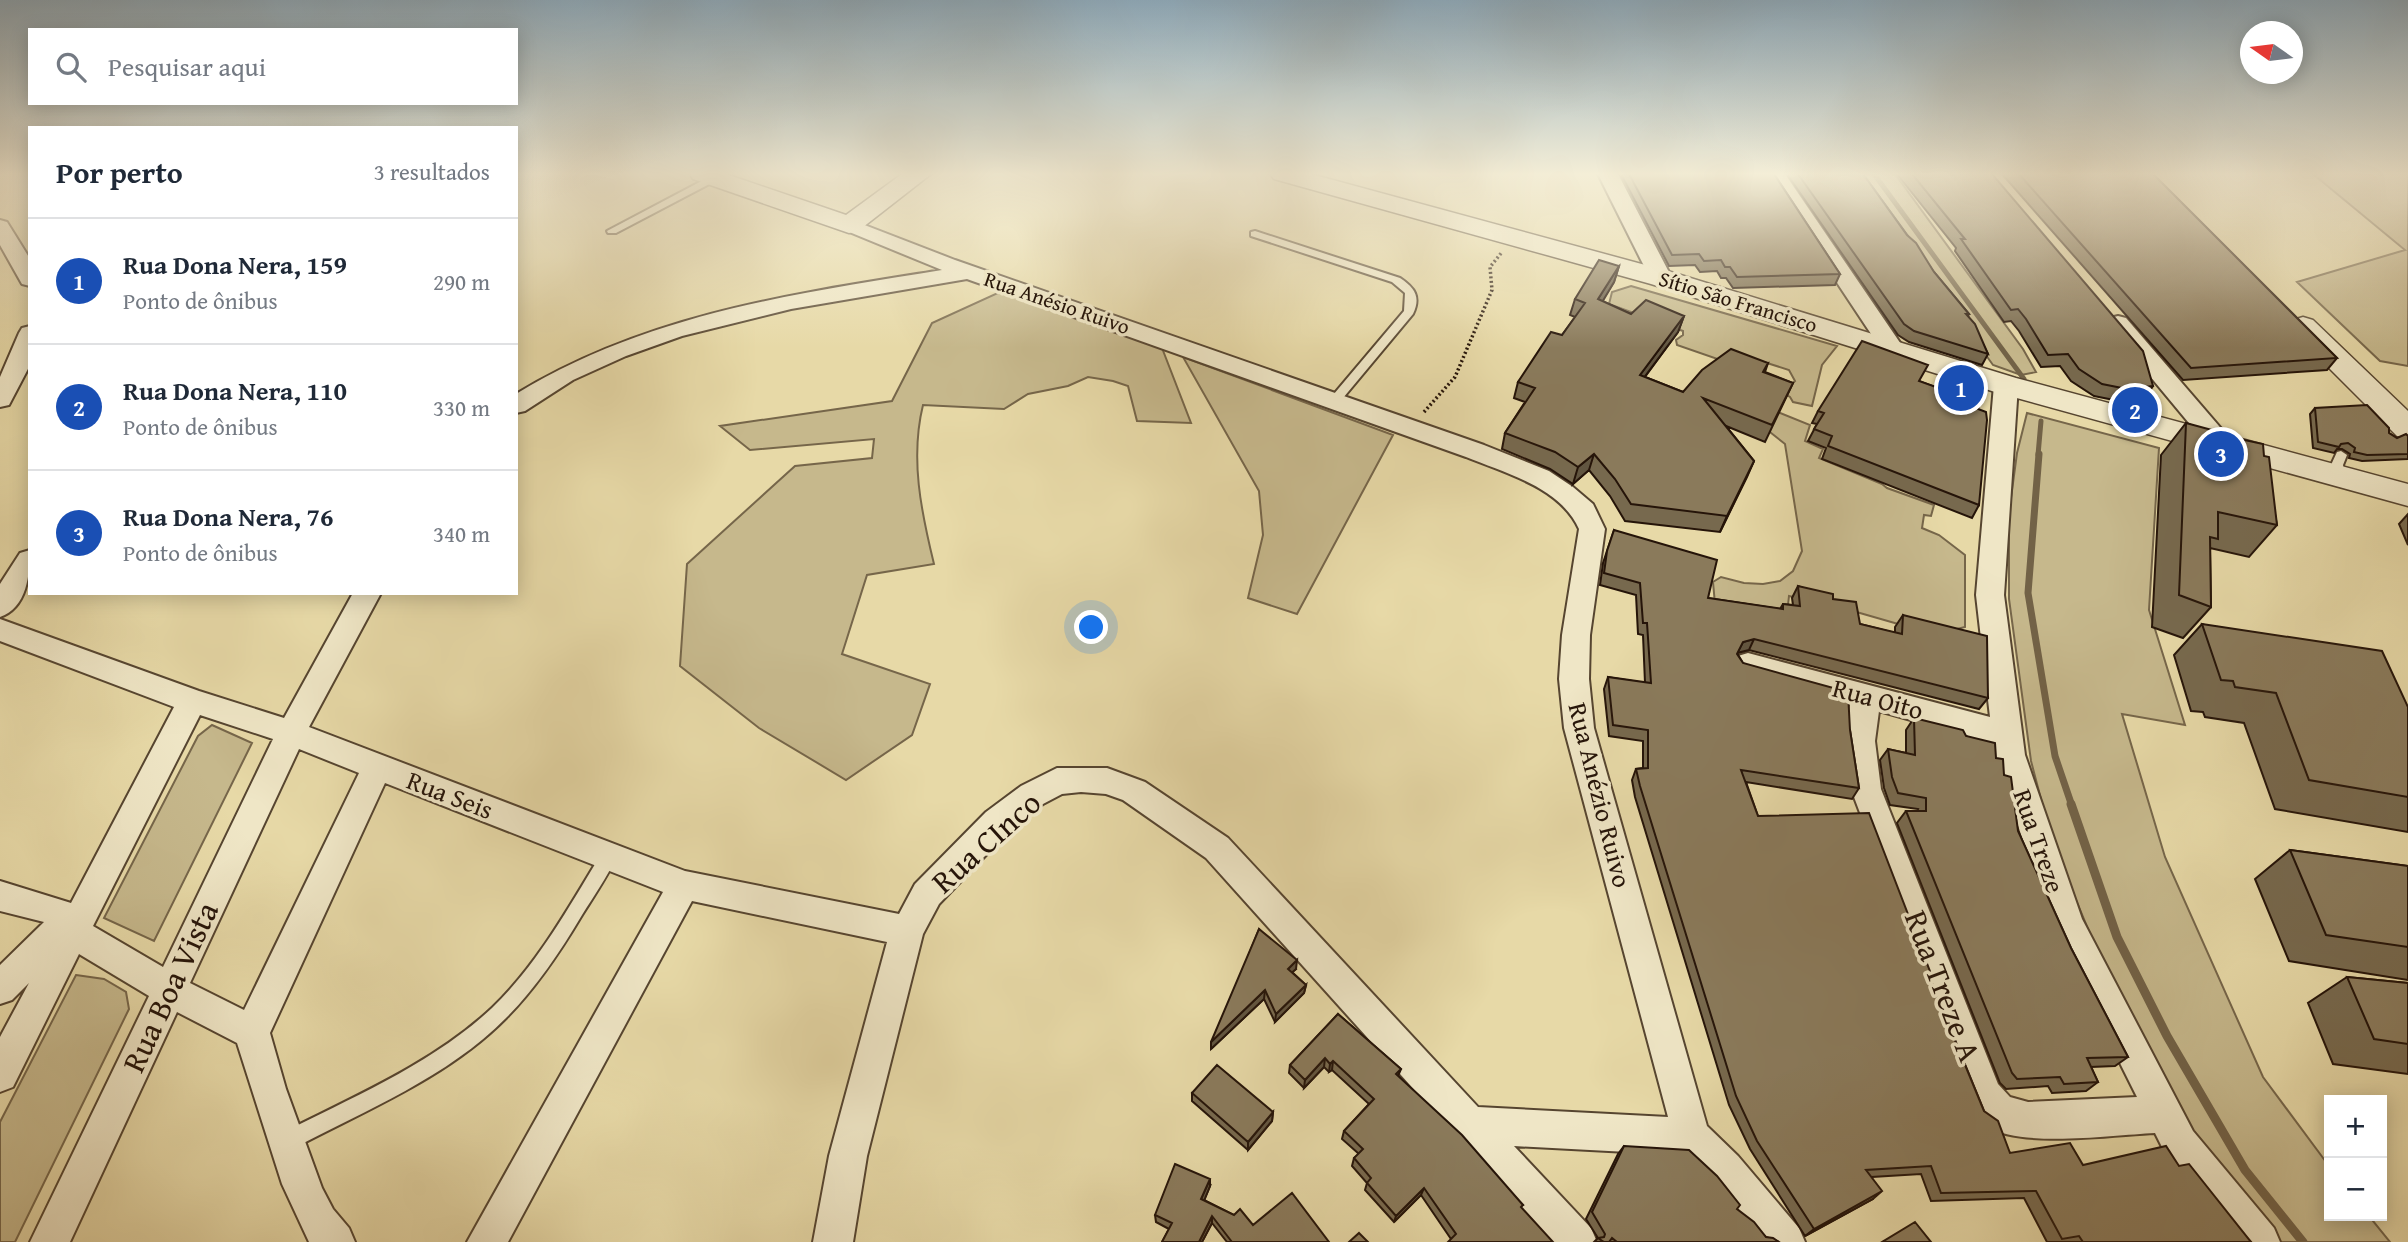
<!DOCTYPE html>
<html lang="pt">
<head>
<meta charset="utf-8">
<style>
  :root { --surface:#fff; --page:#f2f2f3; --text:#1f2937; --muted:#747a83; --line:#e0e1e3; --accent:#8f2418 }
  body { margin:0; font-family:"Gentium Book Plus",serif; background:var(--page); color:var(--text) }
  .controls { position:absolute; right:21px; bottom:21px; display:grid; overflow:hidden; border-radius:0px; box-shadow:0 4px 18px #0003 }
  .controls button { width:63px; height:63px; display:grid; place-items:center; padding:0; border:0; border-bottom:2px solid var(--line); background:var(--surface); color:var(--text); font:35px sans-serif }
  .compass { position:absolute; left:2240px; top:21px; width:63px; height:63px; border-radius:50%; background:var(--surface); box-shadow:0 4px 18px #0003; rotate:284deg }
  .you { position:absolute; left:1092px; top:628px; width:24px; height:24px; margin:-18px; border:5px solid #fff; border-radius:50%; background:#1a73e8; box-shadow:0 0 0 10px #1a73e833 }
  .badge { display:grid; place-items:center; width:46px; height:46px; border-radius:50%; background:var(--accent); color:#fff; font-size:23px; font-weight:700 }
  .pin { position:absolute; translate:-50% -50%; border:4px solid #fff; box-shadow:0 2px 7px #0006 }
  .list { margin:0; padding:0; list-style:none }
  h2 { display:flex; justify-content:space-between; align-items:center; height:91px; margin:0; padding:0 28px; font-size:30px }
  h2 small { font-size:23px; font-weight:400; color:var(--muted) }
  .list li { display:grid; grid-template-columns:46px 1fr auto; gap:21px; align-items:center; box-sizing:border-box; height:126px; padding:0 28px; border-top:2px solid var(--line) }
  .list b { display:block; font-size:26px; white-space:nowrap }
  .list p { margin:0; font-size:23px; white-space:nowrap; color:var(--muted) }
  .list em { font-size:23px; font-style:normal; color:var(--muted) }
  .icon { flex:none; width:38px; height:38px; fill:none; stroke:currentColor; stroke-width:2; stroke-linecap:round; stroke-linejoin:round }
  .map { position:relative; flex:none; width:2408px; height:1242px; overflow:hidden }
  .search { position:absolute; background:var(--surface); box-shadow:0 4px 18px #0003; left:28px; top:28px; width:490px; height:77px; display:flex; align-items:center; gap:18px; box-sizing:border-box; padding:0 24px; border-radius:0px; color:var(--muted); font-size:26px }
  .panel { position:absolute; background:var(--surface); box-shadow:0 4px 18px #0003; left:28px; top:126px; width:490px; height:469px; border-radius:0px }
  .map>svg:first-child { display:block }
</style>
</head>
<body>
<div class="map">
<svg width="2408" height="1242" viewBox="0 0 2408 1242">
  <rect width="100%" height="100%" fill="#e7d9a7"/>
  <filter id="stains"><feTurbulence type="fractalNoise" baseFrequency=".00286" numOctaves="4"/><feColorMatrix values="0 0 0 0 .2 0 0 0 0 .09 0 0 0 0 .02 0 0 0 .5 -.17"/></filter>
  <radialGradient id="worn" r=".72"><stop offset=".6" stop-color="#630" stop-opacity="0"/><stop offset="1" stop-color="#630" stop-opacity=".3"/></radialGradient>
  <path fill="#c6b88c" stroke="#76664a" stroke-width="2" d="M1856,174H1895L2023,349L2036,372L2021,375L1993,365Z
    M2313,174H2408V366L2380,361L2297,282L2405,250Z
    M1631,286L1837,346L1822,365L1812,406L1793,402L1790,397L1776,389L1787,388L1795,381L1789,370L1745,356L1726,362L1677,345L1676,340L1683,335V331L1609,304L1612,292Z
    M1002,291L1162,348L1191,423L1137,421L1128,386L1113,381L1088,377L1068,386L1028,394L1004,409L923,405C910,458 921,511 934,564L867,575L842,654L930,684L912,735L846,780L759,728L680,666L687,564L795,466L872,458L874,439L750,450L720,426L892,401L932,323Z
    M1183,357L1393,435L1297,614L1248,598L1263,535L1259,491Z
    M1775,411L1810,425L1805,441L1823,449L1819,458L1882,484L1887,488L1934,505L1931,516L1924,515L1922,528L1939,535L1965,555V627L1941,633L1919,630L1846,609L1789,596L1787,614L1715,604L1713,582L1721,577L1744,583L1763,584L1780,581L1793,571L1802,551L1785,444L1761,425Z
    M2027,413L2159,448L2149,610L2185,725L2122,714L2165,857L2263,1077L2329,1166V1216H2369L2390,1242H2275L2191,1137L2103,965L2053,845L2031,761L2009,599V513L2017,453Z
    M212,725L252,743L154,941L104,918L198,736Z
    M76,975L104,979L126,992L129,1009L15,1242H0V1122Z"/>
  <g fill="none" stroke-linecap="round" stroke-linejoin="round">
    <path stroke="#726247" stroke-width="5" d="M1874,174L2024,379
      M2038,455L2041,421"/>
    <path stroke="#726247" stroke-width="7" d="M2039,454L2028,593L2055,756L2072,806"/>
    <path stroke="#726247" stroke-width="9" d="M2071,804L2117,937L2167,1036L2245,1170L2303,1242"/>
    <defs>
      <path id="service" d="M713,175L718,178L717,180L616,233H608L607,231Z
        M1255,231L1400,278C1415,288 1421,297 1413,314L1338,404H1330L1328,401L1404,311L1405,293L1392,282L1251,236V232Z
        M2341,451L2347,455L2343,465L2345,477L2339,481L2333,477L2331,465L2337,452Z
        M609,849L615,851L617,856C607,877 594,896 582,915C560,952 536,988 506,1018C448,1077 366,1110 294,1148L287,1150L280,1148L278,1141L280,1134C353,1097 432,1064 492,1008C538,964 570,905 603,851Z"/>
      <path id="minor" d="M1598,174H1618L1672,278L1669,283H1653L1650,278Z
        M1765,174H1785L1905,350L1901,355L1893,357L1885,355Z
        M849,219L955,260L1484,445L1549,471L1573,487L1593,504L1605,529L1590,635L1589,679L1594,728L1707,1126L1738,1156L1799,1228L1805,1242H1760L1712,1182L1684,1155L1514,1146L1591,1228L1597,1242H1551L1206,858L1123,800L1106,794L1081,792L1062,794L1043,804L1008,832L939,904L923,934L867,1156L853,1242H813L829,1156L887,942L692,901L508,1242H467L663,892L385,783L270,1033L286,1089L322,1188L333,1209L349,1228L355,1242H309L282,1184L237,1043L177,1012L70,1242H30L149,996L79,954L13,1087L0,1092V1037L29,983L12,1000L0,1004V965L44,922L0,911V881L71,903L174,707L0,641V619L199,691L284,718L353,593H381L309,727L685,871L899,914L915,884L986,812L1021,786L1057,768H1107L1145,782L1228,838L1478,1107L1668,1117L1564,728L1559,679L1562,635L1579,529C1560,487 1505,473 1466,457L967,279L791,309L682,336L626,356L573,380L525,411L516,413V394C647,314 793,294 942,270L842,229L839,225L842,221ZM200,715L273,739L163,967L93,926ZM299,749L359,773L244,1010L190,983Z
        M0,220L7,222L30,259V286L22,284L0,245Z
        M2118,316L2126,318L2231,440L2234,446L2231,452L2222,454L2213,452L2110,328L2107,323L2110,318Z
        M30,326V365L9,405L0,407V377L19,333L22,328Z
        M2006,377L2014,380L2018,385L2004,595L2025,755L2082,919L2193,1131L2274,1228L2280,1242H2235L2167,1157L2155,1133C2113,1135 2023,1148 1988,1127C1978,1121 1971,1107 1967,1096L1851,789L1845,741L1850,703L1738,672L1734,664L1738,656L1748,653L1990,717L1976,595L1994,385L1998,380ZM1879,711L1993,743L1995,755L2050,923L2137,1097L2028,1102L2010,1097L1998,1084L1881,789L1875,741Z
        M30,550C30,574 27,608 0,617V584L20,553Z"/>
      <path id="tertiary" d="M690,174H726L846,215L902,174H931L858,231L849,233L693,179Z
        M1270,174H1311L1671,272L2016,378L2408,484V506L1995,392L1651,284L1274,179Z
        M2303,317L2313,320L2408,411V439L2397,436L2293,332L2289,326L2293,320Z"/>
    </defs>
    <use href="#service" stroke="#564530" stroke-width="4"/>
    <use href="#minor" stroke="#564530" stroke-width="4"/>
    <use href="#tertiary" stroke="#564530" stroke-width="3"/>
    <path stroke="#251409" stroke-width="3.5" stroke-dasharray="2 2.5" stroke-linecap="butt" d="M1424,412L1455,377L1492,290L1490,267L1502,252"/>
    <use href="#service" fill="#efe6c6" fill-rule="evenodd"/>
    <use href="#minor" fill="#efe6c6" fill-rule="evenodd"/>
    <use href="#tertiary" fill="#efe6c6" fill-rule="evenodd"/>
  </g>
  <path fill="#77694e" stroke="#251409" stroke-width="2" d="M1621,174H1774L1840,274L1835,285L1733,288L1726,278H1721L1717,271L1700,272L1695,265L1669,266Z
    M1787,174H1863L1934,272L1969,314L1968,316L1988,354L1982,365L1909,342L1898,335Z
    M1897,174H1992L2153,386L2145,398L2119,401L2094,396L2071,381L2060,366L2041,367L2019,331L2011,321L2004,322L1955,251L1956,248Z
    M2002,174H2153L2337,358L2327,370L2183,380Z
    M1619,266L1614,282L1602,301L1631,314L1684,316L1678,332L1645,377L1683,392L1768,363L1765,372L1793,383L1765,442L1726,426L1754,461L1720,532L1625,521L1610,496L1589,470L1573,484L1550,469L1502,449L1505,433L1525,402L1514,398L1518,382L1562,335L1575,317L1570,315L1575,299Z
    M1965,379L1978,409L1979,505L1972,518L1822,459L1826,448L1808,441L1817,424L1812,423L1818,411L1919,381L1957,395Z
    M2315,408L2389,433L2397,438L2408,436V459L2362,461L2349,458L2350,454L2342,449H2337L2334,453L2313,448L2310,414Z
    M2186,423L2212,433L2264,456L2277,525L2249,557L2210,548L2211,607L2183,638L2152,627L2161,455Z
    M2408,514V545L2399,524Z
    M1614,530L1708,598L1780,609L1783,604L1793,605L1792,598L1798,586L1833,599L1860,624L1895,633V627L1903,615L1988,698L1979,709L1749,650L1737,653L1743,663L1850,730L1859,788L1852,799L1746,782L1758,816L1931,974L1929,976L1984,1111L2010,1153L2083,1165L2179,1166L2251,1242H2047L2024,1198L1931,1201L1921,1174L1872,1177L1873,1199L1805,1236L1750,1149L1729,1105L1635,797L1632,780L1636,769L1643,768V741L1609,736L1604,689L1608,677L1645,683L1643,635L1638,634L1636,595L1600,585L1603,563Z
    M2202,624L2408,707V832L2275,809L2244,723L2205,717L2203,712L2191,711L2174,655Z
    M1914,718L1966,736L1996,758L2004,775L2018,831L2071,948L2128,1057L2115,1066L2091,1067L2098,1082L2086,1091L2052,1093L2048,1086L2006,1089L2000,1083L1897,823L1906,811H1917L1918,809L1890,805L1884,788L1880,760L1888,749L1906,753V730Z
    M2290,850L2408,866V980L2289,961L2255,879Z
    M1259,929L1296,969L1292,972L1306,985L1304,993L1275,1022L1264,999L1211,1049Z
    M2347,977L2408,983V1074L2333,1064L2308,1003Z
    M1338,1014L1401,1069L1398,1076L1523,1205L1451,1239L1421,1195L1394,1222L1365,1190L1367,1183L1352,1166L1354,1158L1359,1154L1342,1139L1344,1131L1369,1104L1332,1070L1329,1072L1324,1067L1304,1088L1289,1073L1290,1065Z
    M1192,1093L1273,1112L1272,1121L1248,1150L1192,1101Z
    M1624,1146L1737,1209L1766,1237L1779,1242H1594L1598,1238L1586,1219L1618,1154Z
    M1210,1186L1204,1200L1253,1225L1329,1242H1227L1212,1223L1202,1242H1162L1169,1229L1156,1222L1155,1215Z"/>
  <path fill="#615540" stroke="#251409" stroke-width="2" d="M1619,266L1614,282L1594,316L1598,299Z
    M1684,316L1678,332L1634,391L1640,375Z
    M1594,454L1589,470L1573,484L1578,467Z
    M1754,461L1747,477L1720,532L1727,516Z
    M1754,639L1749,650L1737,653L1743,642Z
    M1297,960L1296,969L1287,977L1288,969Z
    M1306,985L1304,993L1275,1022L1276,1014Z
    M1265,990L1264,999L1211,1049V1042Z
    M1325,1058L1324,1067L1304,1088L1305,1080Z
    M1333,1061L1332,1070L1329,1072L1330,1064Z
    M1273,1112L1272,1121L1248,1150V1142Z
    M1210,1179V1186L1202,1206L1201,1199Z
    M1424,1188L1421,1195L1394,1222L1396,1216Z
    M1882,1191L1873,1199L1805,1236L1814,1229Z
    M1212,1216V1223L1202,1242H1199Z"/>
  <path fill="#8a7a5b" stroke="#251409" stroke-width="2" d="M1629,174H1774L1840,274L1737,277L1730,267H1725L1721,260L1704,261L1699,254L1672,255Z
    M1798,174H1863L1907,235L1916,243L1934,272L1969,314H1966L1975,324L1988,354L1914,331L1904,324Z
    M1912,174H1992L2143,351L2153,386L2127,389L2102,384L2079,369L2068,354L2048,355L2026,319L2018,309L2011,310L1961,239H1965Z
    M2019,174H2153L2337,358L2191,368Z
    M1599,260L1619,266L1598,299L1631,314L1646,300L1684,316L1640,375L1683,392L1702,370L1731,349L1768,363L1763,372L1793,383L1772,425L1703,398L1754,461L1727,516L1631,504L1615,479L1594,454L1578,467L1555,452L1505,433L1535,388L1518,382L1551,332L1562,335L1585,303L1575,299Z
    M1862,341L1928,365L1919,381L1958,395L1965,379L1986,387L1978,409L1986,412L1987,420L1979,505L1828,446L1832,436L1814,429L1824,413L1818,411Z
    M2367,405L2389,428V433L2397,438L2406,434L2408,436V454L2367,455L2354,452L2355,448L2348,443L2341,444L2339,447L2318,442L2315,408Z
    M2186,423L2212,430V433L2263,444L2264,456L2269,457L2277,525L2218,512V539L2210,537L2211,607L2179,595Z
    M1614,530L1717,560L1708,598L1783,609V604L1800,606L1798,586L1833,594V599L1856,602L1860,624L1902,634L1903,615L1987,636L1988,698L1754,639L1743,642L1737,654L1743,663L1848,692L1850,730L1859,788L1741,770L1758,816L1869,813L1931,974L1928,975L1984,1111L1998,1121L2010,1153L2070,1143L2083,1165L2166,1146L2179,1166L2189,1164L2251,1242H2083L2079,1236L2062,1239L2036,1191L1941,1193L1931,1166L1866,1170L1882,1191L1814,1229L1757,1141L1736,1096L1640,786L1636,769L1648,768V730L1613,725L1608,677L1651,683L1647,623H1643L1640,583L1604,573L1607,551Z
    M2202,624L2382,651L2408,707V797L2309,780L2276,693L2235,687L2233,681L2221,680Z
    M1914,718L1963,730L1966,736L1995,743L1996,758L2003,759L2004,775L2011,777L2018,831L2071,948L2128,1057L2087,1058L2098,1082L2064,1084L2060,1077L2017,1079L2012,1073L1906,811H1926V798L1898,793L1892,777L1888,749L1915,755Z
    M2290,850L2408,866V947L2326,935Z
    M1259,929L1297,960L1288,969L1306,985L1276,1014L1265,990L1211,1042Z
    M2347,977L2408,983V1044L2374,1039Z
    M1338,1014L1401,1069L1396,1074L1462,1135L1523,1205L1521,1207L1553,1242H1448L1456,1234L1424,1188L1396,1216L1367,1183L1371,1178L1354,1158L1363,1149L1344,1131L1374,1099L1333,1061L1330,1064L1325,1058L1305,1080L1290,1065Z
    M1217,1065L1273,1112L1248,1142L1192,1093Z
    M1624,1146L1689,1150L1717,1176L1740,1205L1737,1209L1754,1222L1766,1237L1773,1238L1779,1242H1617L1612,1238L1609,1242H1604L1598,1238L1604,1237L1605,1234L1592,1212Z
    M1175,1164L1210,1179L1201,1199L1234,1215L1240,1209L1253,1225L1292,1193L1329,1242H1232L1212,1216L1199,1242H1162L1172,1223L1155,1215Z
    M1915,1222L1931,1242H1882Z
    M1359,1233L1368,1242H1349Z"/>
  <linearGradient id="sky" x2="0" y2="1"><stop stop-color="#8da8b8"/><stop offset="0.5" stop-color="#f4eed7"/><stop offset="1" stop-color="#f4eed7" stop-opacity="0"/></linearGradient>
  <rect width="2408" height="348" fill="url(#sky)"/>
  <g text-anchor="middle" stroke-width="7" stroke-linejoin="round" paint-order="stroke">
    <g font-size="21" fill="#251409" stroke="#efe6c6">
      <text transform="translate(1738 302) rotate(17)" y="7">Sítio São Francisco</text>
      <text transform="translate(1057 303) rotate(19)" y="7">Rua Anésio Ruivo</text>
    </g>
    <g font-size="26" fill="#251409" stroke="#efe6c6">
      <text transform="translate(1878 699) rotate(15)" y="9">Rua Oito</text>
      <text transform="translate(450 795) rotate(21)" y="9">Rua Seis</text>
      <text transform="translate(1600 795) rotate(76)" y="9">Rua Anézio Ruivo</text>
      <text transform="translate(2039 841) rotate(71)" y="9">Rua Treze</text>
    </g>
    <g font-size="32" fill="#251409" stroke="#efe6c6">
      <text transform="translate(986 842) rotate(-42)" y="11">Rua CInco</text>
      <text transform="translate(1943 986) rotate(69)" y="11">Rua Treze A</text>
      <text transform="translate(170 987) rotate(-65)" y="11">Rua Boa Vista</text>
    </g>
  </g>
  <rect width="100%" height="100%" filter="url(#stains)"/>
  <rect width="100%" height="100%" fill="url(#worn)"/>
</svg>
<div class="controls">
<button>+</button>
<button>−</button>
</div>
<svg class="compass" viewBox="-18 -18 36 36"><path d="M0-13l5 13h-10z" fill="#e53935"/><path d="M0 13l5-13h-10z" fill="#747a83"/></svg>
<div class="you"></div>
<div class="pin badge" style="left:1961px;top:388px;background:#1a4fb4">1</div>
<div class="pin badge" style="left:2135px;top:410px;background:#1a4fb4">2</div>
<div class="pin badge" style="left:2221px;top:454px;background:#1a4fb4">3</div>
<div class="search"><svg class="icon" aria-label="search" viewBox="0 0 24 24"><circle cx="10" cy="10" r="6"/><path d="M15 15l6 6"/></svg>Pesquisar aqui</div>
<section class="panel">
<h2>Por perto<small>3 resultados</small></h2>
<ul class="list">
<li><span class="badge" style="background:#1a4fb4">1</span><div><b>Rua Dona Nera, 159</b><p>Ponto de ônibus</p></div><em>290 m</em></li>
<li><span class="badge" style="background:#1a4fb4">2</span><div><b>Rua Dona Nera, 110</b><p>Ponto de ônibus</p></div><em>330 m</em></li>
<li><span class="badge" style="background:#1a4fb4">3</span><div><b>Rua Dona Nera, 76</b><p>Ponto de ônibus</p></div><em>340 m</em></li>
</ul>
</section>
</div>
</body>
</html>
